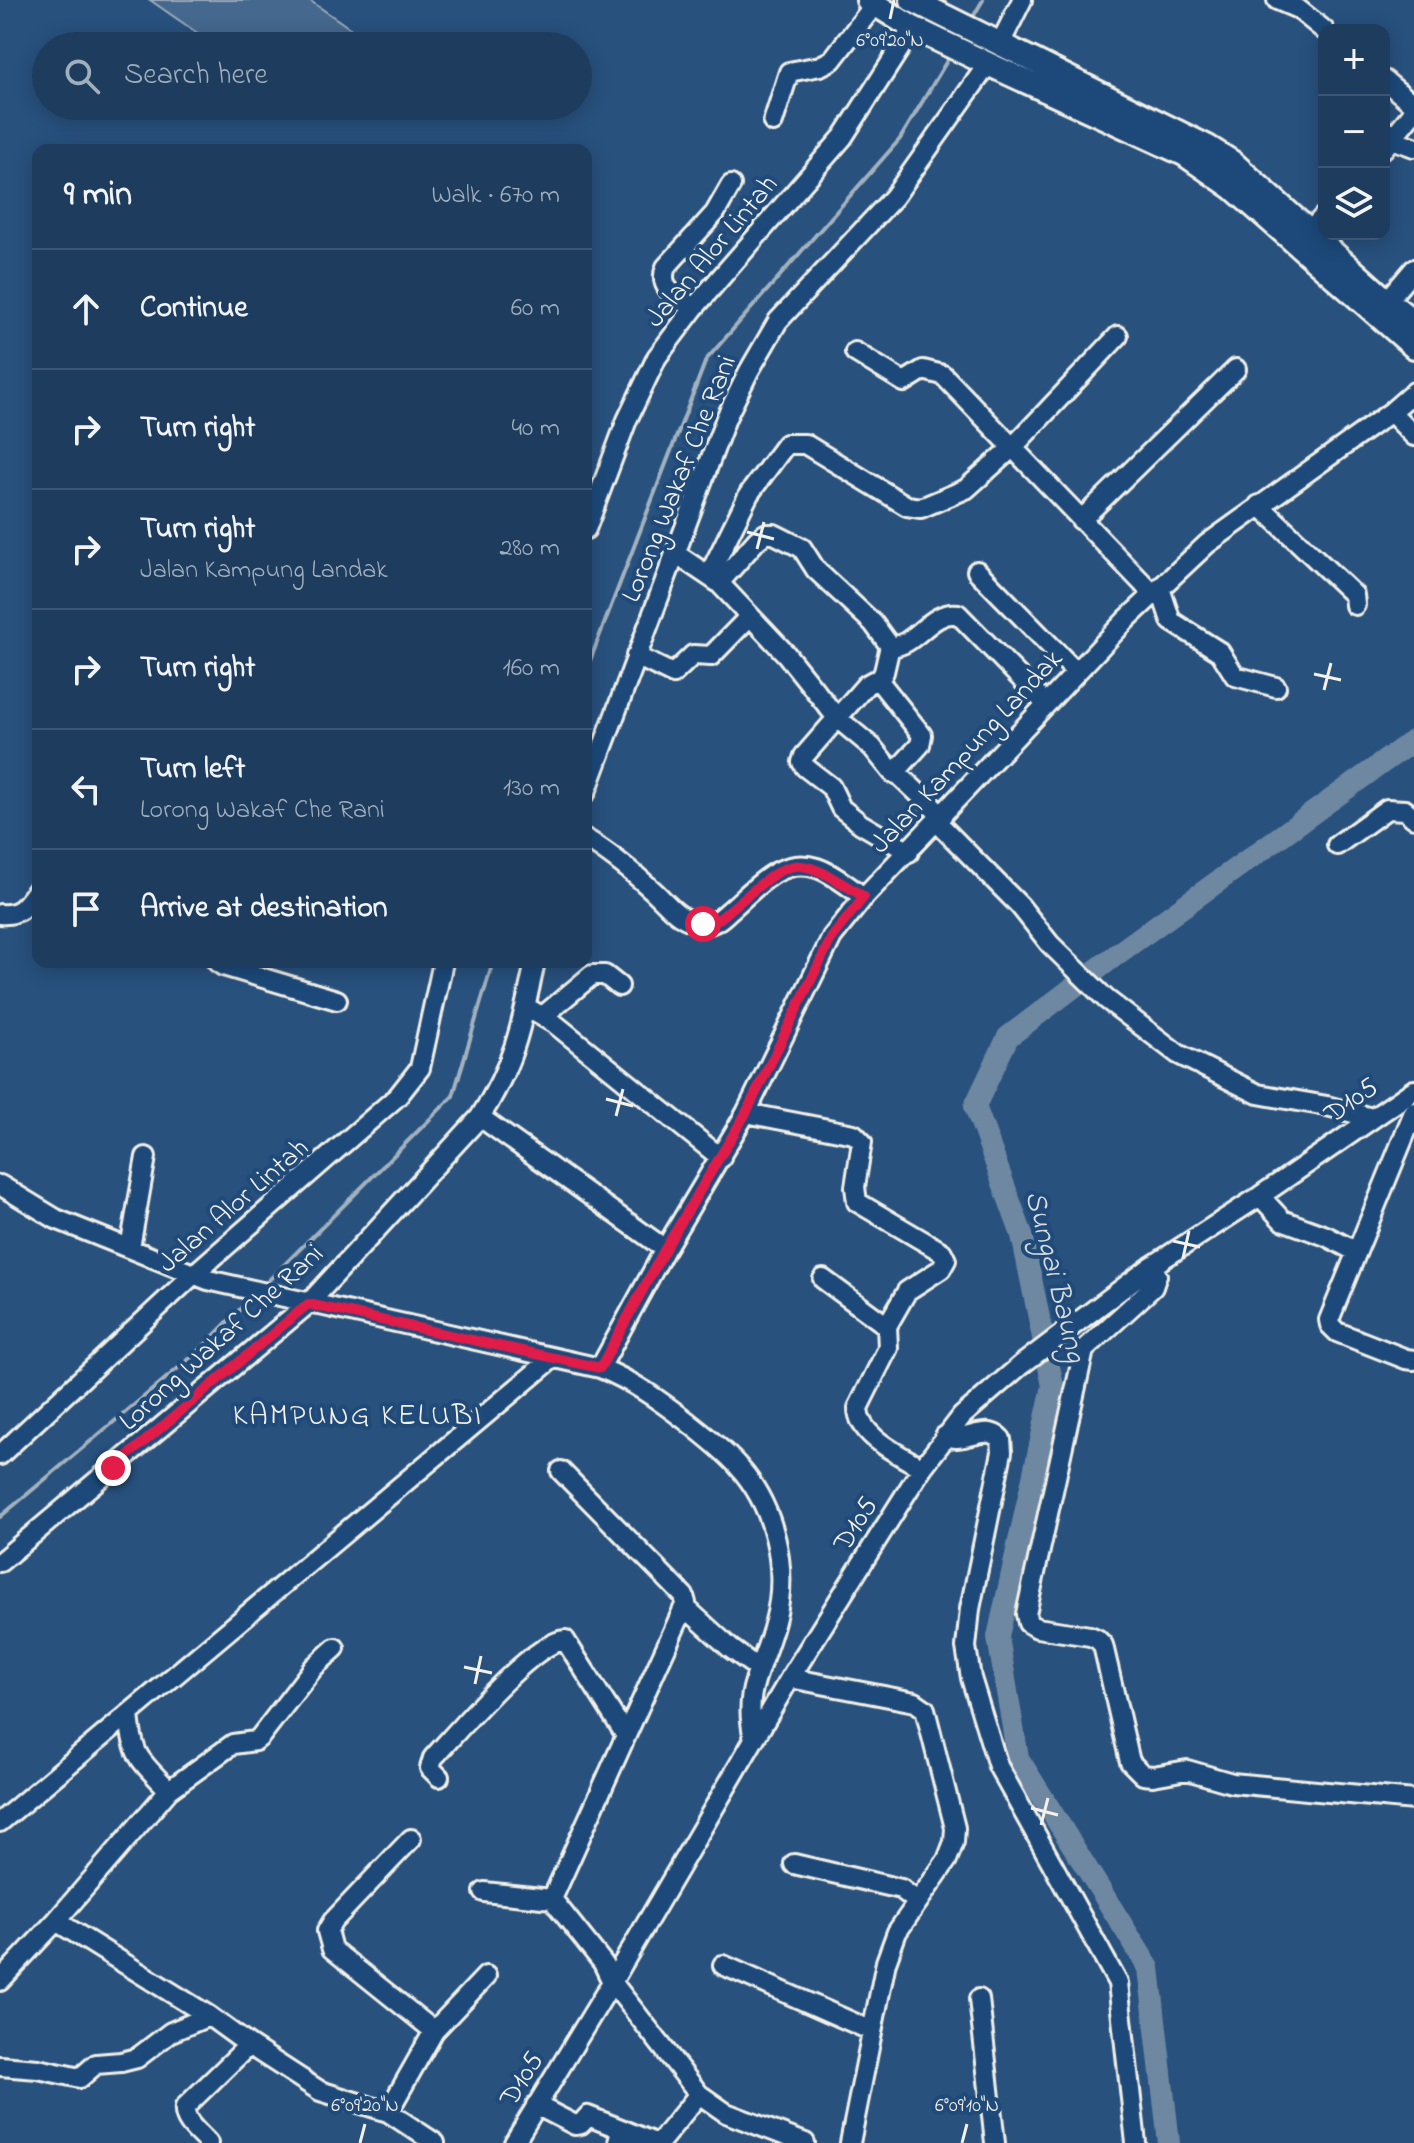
<!DOCTYPE html>
<html lang="en">
<head>
<meta charset="utf-8">
<style>
  :root { --surface:#1e3d5e; --page:#2b4867; --text:#f1f3f6; --muted:#a1aebc; --line:#3c5673 }
  body { margin:0; font-family:"Indie Flower",sans-serif; background:var(--page); color:var(--text) }
  .controls { position:absolute; right:24px; top:24px; display:grid; overflow:hidden; border-radius:16px; box-shadow:0 4px 20px #0003 }
  .controls button { width:72px; height:72px; display:grid; place-items:center; padding:0; border:0; border-bottom:2px solid var(--line); background:var(--surface); color:var(--text); font:40px sans-serif }
  .stop { position:absolute; width:24px; height:24px; margin:-18px; border:6px solid #e11d48; border-radius:50%; background:#fff }
  .stop.end { background:#e11d48; border-color:#fff; box-shadow:0 2px 8px #0008 }
  .list { margin:0; padding:0; list-style:none }
  h2 { display:flex; justify-content:space-between; align-items:center; height:104px; margin:0; padding:0 32px; font-size:34px }
  h2 small { font-size:26px; font-weight:400; color:var(--muted) }
  .list li { display:grid; grid-template-columns:52px 1fr auto; gap:24px; align-items:center; box-sizing:border-box; height:120px; padding:0 32px; border-top:2px solid var(--line) }
  .list b { display:block; font-size:30px; white-space:nowrap }
  .list p { margin:0; font-size:26px; white-space:nowrap; color:var(--muted) }
  .list em { font-size:26px; font-style:normal; color:var(--muted) }
  .icon { flex:none; width:44px; height:44px; fill:none; stroke:currentColor; stroke-width:2; stroke-linecap:round; stroke-linejoin:round }
  .map { position:relative; flex:none; width:1414px; height:2143px; overflow:hidden }
  .search { position:absolute; background:var(--surface); box-shadow:0 4px 20px #0003; left:32px; top:32px; width:560px; height:88px; display:flex; align-items:center; gap:20px; box-sizing:border-box; padding:0 28px; border-radius:44px; color:var(--muted); font-size:30px }
  .panel { position:absolute; background:var(--surface); box-shadow:0 4px 20px #0003; left:32px; top:144px; width:560px; height:824px; border-radius:16px }
  .map>svg:first-child { display:block }
</style>
</head>
<body>
<div class="map">
<svg width="1414" height="2143" viewBox="0 0 1414 2143">
  <rect width="100%" height="100%" fill="#28517e"/>
  <filter id="ink" filterUnits="userSpaceOnUse"><feTurbulence type="fractalNoise" baseFrequency=".0125" numOctaves="2"/><feDisplacementMap in="SourceGraphic" scale="16" xChannelSelector="R" yChannelSelector="G"/><feConvolveMatrix kernelMatrix="1 2 1 2 8 2 1 2 1" color-interpolation-filters="sRGB"/></filter>
  <g filter="url(#ink)">
    <path fill="#45688e" stroke="#9cacbb" stroke-width="2" d="M150,0H309L373,44L216,46Z"/>
    <g fill="none" stroke-linecap="round" stroke-linejoin="round">
      <path stroke="#a4b2be" stroke-width="4" d="M970,22L983,0
        M586,671L706,360L900,139L951,54
        M262,1287L453,1096L493,962
        M0,1517L201,1349L253,1296"/>
      <path stroke="#6e88a2" stroke-width="22" d="M1169,2143L1149,1968L1018,1758L998,1637L1053,1386L1022,1235L975,1106L1008,1037L1120,952L1414,740"/>
      <defs>
        <path id="minor" d="M1277,0L1298,9L1324,30
          M1000,44L1022,0
          M1384,80L1414,105
          M773,122L789,72L820,66L832,60L875,4
          M1392,139L1414,147
          M1384,148L1414,111
          M1310,231L1324,216
          M1387,301L1414,269
          M694,308C678,298 657,289 666,267L715,213L731,185
          M855,352L904,382L923,370L943,375L1153,594
          M1391,412L1414,436
          M1259,505L1354,595L1355,605
          M1081,520L1236,369
          M586,529L627,420L657,357L694,308L843,137L913,28
          M676,554L719,583L757,540L765,534H774L802,548L816,570L873,623L890,646C914,649 930,610 958,614L1046,704
          M977,571L1076,672
          M709,575L749,494L786,444H805L907,506L921,508L966,489L1012,448L1118,336
          M719,583L786,654L837,718L872,747L893,773L899,775
          M1160,588L1171,621L1220,652L1235,676L1276,687
          M890,646L884,672L879,681H873L866,685L804,756L802,762L805,767L831,787L841,808L861,824L909,852
          M636,656L673,674L693,655L711,656L750,616
          M879,681L922,735L920,745L899,768V775L942,816
          M586,792L726,418L749,371L778,321L894,197L988,64
          M937,822L1020,906L1050,944L1106,999L1178,1054L1258,1094L1327,1106L1372,1118
          M586,839C608,852 630,870 649,887C668,903 676,920 703,924C715,925 721,918 729,911C755,889 780,856 817,868C833,873 850,888 864,897
          M1337,845L1387,809L1405,810L1414,818
          M0,914C21,916 27,904 38,889
          M217,962L223,966L337,1000
          M526,1007L555,1024L721,1158
          M543,1016L592,975H605L619,986
          M1414,1112L1329,1320L1330,1325L1337,1332L1406,1359L1414,1360
          M746,1113L854,1134L862,1142L855,1187L857,1202L942,1252L946,1260L941,1269L907,1291L887,1326
          M480,1117L665,1249
          M0,1185L56,1219L208,1280L600,1368C633,1381 659,1400 688,1422C705,1436 724,1450 738,1466C775,1507 789,1569 775,1621C763,1669 742,1687 754,1739
          M1260,1196L1282,1220L1326,1236L1355,1251
          M130,1248L146,1157
          M1152,1266L1157,1275L1153,1287L1084,1350L1026,1614L1028,1623L1037,1628L1090,1636L1097,1639L1103,1645L1130,1762L1143,1775L1153,1776L1187,1770L1232,1783L1414,1800
          M823,1279L887,1326L888,1348L858,1408C858,1437 901,1455 922,1468
          M600,1368L665,1249L746,1113L832,937L864,897L1127,619L1207,544L1391,412L1414,392
          M945,1436C966,1444 986,1423 1001,1439L1002,1452L970,1609L966,1647L971,1678L998,1766L1118,1983L1136,2143
          M0,1455L193,1275L398,1096L420,1068L443,962
          M561,1471L684,1596L686,1603L552,1899L603,1963L612,1982L699,2094L726,2113L805,2143
          M0,1562L308,1304L480,1117C515,1063 522,1023 535,962
          M685,1607L730,1648L759,1669
          M790,1678L915,1702L925,1709L955,1828L954,1842L947,1860L897,1932L886,1962L850,2143
          M129,1714C133,1758 139,1759 169,1790
          M439,1777L430,1768L433,1758C458,1731 531,1643 565,1640L625,1734
          M0,1822L553,1358
          M794,1864L901,1889L918,1902
          M484,1892L552,1899
          M56,1921L209,2016
          M723,1965L872,2031
          M0,1981L56,1921L169,1790L233,1744L255,1741L260,1737L314,1667L335,1648
          M979,1999L995,2143
          M434,2031L486,1976
          M249,2045L320,2091L388,2112L435,2143
          M0,2066L38,2069L80,2078L96,2064L121,2062L137,2058L171,2032L209,2016L249,2045L185,2107C183,2122 198,2132 208,2143
          M536,2105L575,2125L581,2124L588,2116L621,2129L618,2143
          M388,2112L434,2031L332,1949L327,1931L333,1921L411,1839
          M621,2129L652,2142H660L699,2094
          M514,2143L612,1982L790,1678L922,1468L962,1416L1021,1365L1152,1266L1260,1196L1414,1090"/>
        <path id="major" d="M868,0L913,28L988,64L1184,154L1233,188L1414,347
          M912,0L1208,147L1232,162L1387,301L1414,322"/>
      </defs>
      <use href="#minor" stroke="#f4f1e8" stroke-width="24"/>
      <use href="#major" stroke="#f4f1e8" stroke-width="28"/>
      <use href="#minor" stroke="#1f4a7a" stroke-width="18"/>
      <use href="#major" stroke="#1f4a7a" stroke-width="22"/>
    </g>
  </g>
  <g fill="none" stroke-linecap="round" stroke-linejoin="round" filter="url(#ink)">
    <path stroke="#e11d48" stroke-width="10" d="M113,1468L308,1304L600,1368L665,1249L746,1113L832,937L864,897C791,851 794,856 730,910C721,918 715,924 703,924"/>
  </g>
  <path fill="none" stroke="#f4f1e8" stroke-width="3" d="M890,19L894,0M747,532L774,539M757,549L764,522M1314,674L1341,680M1324,690L1331,663M606,1099L633,1106M616,1116L623,1089M1173,1241L1200,1247M1183,1258L1189,1231M464,1667L492,1673M475,1684L481,1656M1031,1808L1058,1815M1041,1825L1048,1798M360,2143L365,2124M962,2143L967,2124"/>
  <g text-anchor="middle" stroke-width="8" stroke-linejoin="round" paint-order="stroke">
    <g font-size="28" fill="#f4f1e8" stroke="#1f4a7a">
      <text transform="translate(710 250) rotate(-50)" y="10">Jalan Alor Lintah</text>
      <text transform="translate(677 478) rotate(-68)" y="10">Lorong Wakaf Che Rani</text>
      <text transform="translate(965 750) rotate(-47)" y="10">Jalan Kampung Landak</text>
      <text transform="translate(1350 1099) rotate(-35)" y="10">D105</text>
      <text transform="translate(232 1204) rotate(-41)" y="10">Jalan Alor Lintah</text>
      <text transform="translate(220 1336) rotate(-42)" y="10">Lorong Wakaf Che Rani</text>
      <text transform="translate(854 1523) rotate(-58)" y="10">D105</text>
      <text transform="translate(520 2078) rotate(-59)" y="10">D105</text>
    </g>
    <g font-size="30" font-style="italic" fill="#d9dcda" stroke="#1f4a7a">
      <text transform="translate(1057 1276) rotate(76)" y="10">Sungai Baung</text>
    </g>
    <g font-size="30" letter-spacing="2" fill="#f4f1e8" stroke="#1f4a7a">
      <text x="358" y="1424">KAMPUNG KELUBI</text>
    </g>
  </g>
  <g font-size="20" text-anchor="middle" fill="#f4f1e8" stroke="#1f4a7a" stroke-width="8" stroke-linejoin="round" paint-order="stroke">
    <text x="890" y="46">6°09'20"N</text>
    <text x="365" y="2111">6°09'20"N</text>
    <text x="967" y="2111">6°09'10"N</text>
  </g>
</svg>
<div class="controls">
<button>+</button>
<button>−</button>
<button><svg class="icon" aria-label="layers" viewBox="0 0 24 24"><path d="M12 4l9 5-9 5-9-5zM3 14l9 5 9-5"/></svg></button>
</div>
<div class="stop" style="left:703px;top:924px"></div>
<div class="stop end" style="left:113px;top:1468px"></div>
<div class="search"><svg class="icon" aria-label="search" viewBox="0 0 24 24"><circle cx="10" cy="10" r="6"/><path d="M15 15l6 6"/></svg>Search here</div>
<section class="panel">
<h2>9 min<small>Walk · 670 m</small></h2>
<ul class="list">
<li><svg class="icon" aria-label="ahead" viewBox="0 0 24 24"><path d="M12 20V5M6 11l6-6 6 6"/></svg><div><b>Continue</b></div><em>60 m</em></li>
<li><svg class="icon" aria-label="right" viewBox="0 0 24 24"><path d="M7 20v-9h11M14 6l5 5-5 5"/></svg><div><b>Turn right</b></div><em>40 m</em></li>
<li><svg class="icon" aria-label="right" viewBox="0 0 24 24"><path d="M7 20v-9h11M14 6l5 5-5 5"/></svg><div><b>Turn right</b><p>Jalan Kampung Landak</p></div><em>280 m</em></li>
<li><svg class="icon" aria-label="right" viewBox="0 0 24 24"><path d="M7 20v-9h11M14 6l5 5-5 5"/></svg><div><b>Turn right</b></div><em>160 m</em></li>
<li><svg class="icon" aria-label="left" viewBox="0 0 24 24"><path d="M17 20v-9H6M10 6l-5 5 5 5"/></svg><div><b>Turn left</b><p>Lorong Wakaf Che Rani</p></div><em>130 m</em></li>
<li><svg class="icon" aria-label="arrive" viewBox="0 0 24 24"><path d="M6 21V4h12l-3 4 3 4H6"/></svg><div><b>Arrive at destination</b></div></li>
</ul>
</section>
</div>
</body>
</html>
